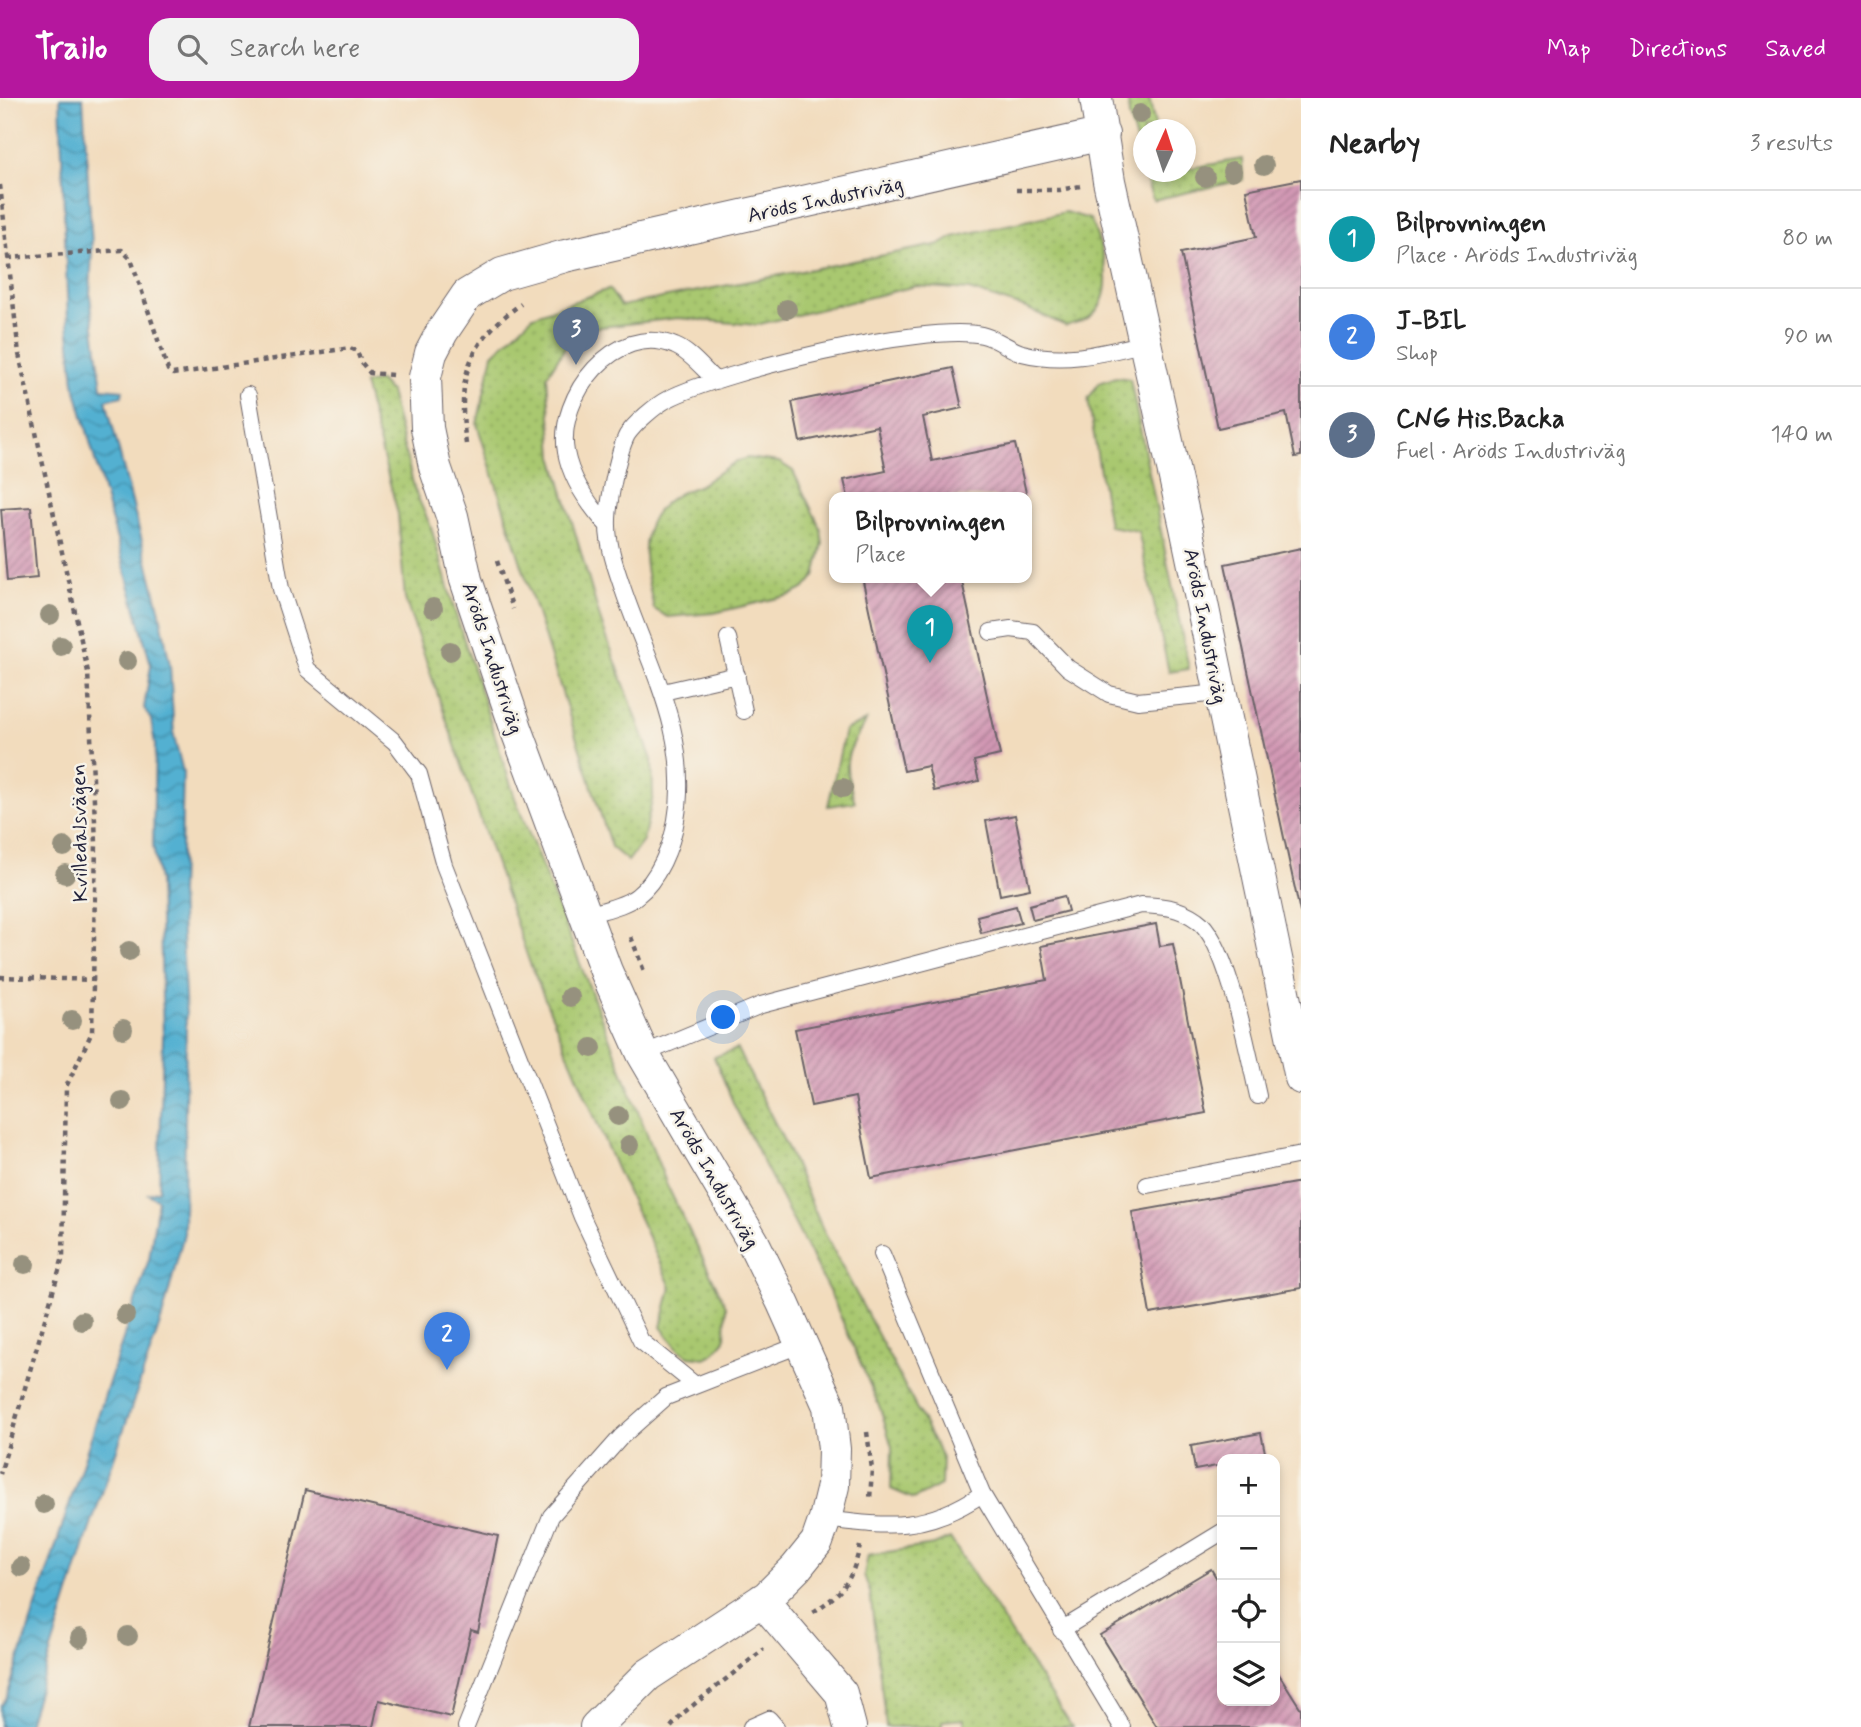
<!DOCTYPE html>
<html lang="en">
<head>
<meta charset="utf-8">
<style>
  :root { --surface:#fff; --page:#f2f2f2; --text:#222; --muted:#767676; --line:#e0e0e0; --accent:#b5179e }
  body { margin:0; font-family:Mynerve,sans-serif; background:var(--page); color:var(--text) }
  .controls { position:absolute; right:21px; bottom:21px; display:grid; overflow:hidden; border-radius:14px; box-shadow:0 4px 10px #0003 }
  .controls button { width:63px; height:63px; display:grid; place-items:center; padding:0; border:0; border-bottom:2px solid var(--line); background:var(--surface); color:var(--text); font:35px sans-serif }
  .compass { position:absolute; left:1133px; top:21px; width:63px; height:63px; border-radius:50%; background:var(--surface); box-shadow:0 4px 10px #0003; rotate:3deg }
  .you { position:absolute; left:724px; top:920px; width:24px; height:24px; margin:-18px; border:5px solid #fff; border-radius:50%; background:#1a73e8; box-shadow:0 0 0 10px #1a73e833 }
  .badge { display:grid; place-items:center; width:46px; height:46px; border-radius:50%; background:var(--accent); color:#fff; font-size:23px; font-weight:700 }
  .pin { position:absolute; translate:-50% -58px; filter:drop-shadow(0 2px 4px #0008) }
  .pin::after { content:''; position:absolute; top:37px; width:24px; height:21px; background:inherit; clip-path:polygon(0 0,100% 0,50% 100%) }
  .popup { position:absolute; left:829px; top:394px; width:203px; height:91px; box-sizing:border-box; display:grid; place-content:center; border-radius:14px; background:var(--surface); filter:drop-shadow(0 2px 5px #0005); font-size:23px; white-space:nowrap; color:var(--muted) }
  .popup b { font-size:26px; color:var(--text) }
  .popup::after { content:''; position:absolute; left:50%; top:100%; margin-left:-14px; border:14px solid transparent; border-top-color:var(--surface) }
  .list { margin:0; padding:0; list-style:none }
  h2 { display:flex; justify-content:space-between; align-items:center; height:91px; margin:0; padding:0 28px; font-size:30px }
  h2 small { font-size:23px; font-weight:400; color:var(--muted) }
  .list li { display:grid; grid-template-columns:46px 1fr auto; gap:21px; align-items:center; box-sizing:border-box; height:98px; padding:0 28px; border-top:2px solid var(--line) }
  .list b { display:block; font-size:26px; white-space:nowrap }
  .list p { margin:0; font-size:23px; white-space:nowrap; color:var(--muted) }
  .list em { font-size:23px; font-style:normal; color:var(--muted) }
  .icon { flex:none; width:38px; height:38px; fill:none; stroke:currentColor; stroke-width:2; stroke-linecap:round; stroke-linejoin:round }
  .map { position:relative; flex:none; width:1301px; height:1629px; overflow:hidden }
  header { display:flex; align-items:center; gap:42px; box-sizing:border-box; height:98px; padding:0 35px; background:var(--accent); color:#fff }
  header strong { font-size:33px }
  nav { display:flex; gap:38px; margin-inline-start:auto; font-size:24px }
  .search { width:490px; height:63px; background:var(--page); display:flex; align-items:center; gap:18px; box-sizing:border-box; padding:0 24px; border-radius:21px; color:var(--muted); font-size:26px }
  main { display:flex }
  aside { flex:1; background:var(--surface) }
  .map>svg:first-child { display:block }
</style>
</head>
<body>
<header>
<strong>Trailo</strong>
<div class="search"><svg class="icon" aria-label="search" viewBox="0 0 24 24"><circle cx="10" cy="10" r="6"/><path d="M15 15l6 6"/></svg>Search here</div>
<nav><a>Map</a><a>Directions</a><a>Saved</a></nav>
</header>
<main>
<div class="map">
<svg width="1301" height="1629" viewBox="0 0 1301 1629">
  <defs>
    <pattern id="grass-dots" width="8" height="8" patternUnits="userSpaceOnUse" patternTransform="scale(1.75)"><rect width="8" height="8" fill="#a9c870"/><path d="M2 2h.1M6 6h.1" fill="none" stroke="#91ac62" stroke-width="1.8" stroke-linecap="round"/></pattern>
    <pattern id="water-waves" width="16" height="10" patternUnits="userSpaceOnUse" patternTransform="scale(1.75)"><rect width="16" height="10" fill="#52b0d1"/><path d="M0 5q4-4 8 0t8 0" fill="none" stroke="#448fab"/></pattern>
    <pattern id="building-hatch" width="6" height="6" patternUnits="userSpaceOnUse" patternTransform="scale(1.75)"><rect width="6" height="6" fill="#d298b4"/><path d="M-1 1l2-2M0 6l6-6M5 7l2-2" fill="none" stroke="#aa7c94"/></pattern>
  </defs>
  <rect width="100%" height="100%" fill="#f7f3e8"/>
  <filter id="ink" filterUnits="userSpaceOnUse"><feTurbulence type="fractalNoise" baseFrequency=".0143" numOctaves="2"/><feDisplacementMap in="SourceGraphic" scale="14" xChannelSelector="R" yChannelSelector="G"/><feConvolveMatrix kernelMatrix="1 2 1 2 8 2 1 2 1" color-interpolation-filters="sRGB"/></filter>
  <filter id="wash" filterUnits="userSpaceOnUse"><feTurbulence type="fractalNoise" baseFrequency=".00686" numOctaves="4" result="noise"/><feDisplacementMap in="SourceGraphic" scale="28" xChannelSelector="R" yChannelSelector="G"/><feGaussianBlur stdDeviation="1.57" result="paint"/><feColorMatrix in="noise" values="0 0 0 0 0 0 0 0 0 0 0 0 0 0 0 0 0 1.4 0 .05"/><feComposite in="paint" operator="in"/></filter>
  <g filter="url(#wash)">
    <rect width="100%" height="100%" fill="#f2dcbd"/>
    <path fill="url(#grass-dots)" stroke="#667556" stroke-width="2" d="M1128,0H1149L1156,31L1143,32V60H1141L1129,19Z
      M1242,61L1243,82L1153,102L1145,78Z
      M1065,114L1090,121C1102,148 1119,195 1091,218C1085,223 1073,225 1066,228L1026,210L969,192L916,188L756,227L678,220L576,232L547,278L553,358L601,524L652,662L653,698L643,743L628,763L611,749L477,326L493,256L533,218L609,191L621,208L941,146L953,139Z
      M1116,279L1130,281L1189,571L1169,574L1138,433L1109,428L1088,301L1099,285Z
      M380,283L390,294L415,393L431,429L455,514L515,700L667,1087L726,1208L725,1242L713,1256L705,1260L689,1258L679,1252L661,1229L671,1189L616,1070L529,863L405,501L398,416L364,286Z
      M747,360L779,364L793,373L821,431L823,446L815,478L805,490L791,497L714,515L668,519L654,511C645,470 632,424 675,398C683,393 692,391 700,387C717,377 728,365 747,360Z
      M866,623C844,660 842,662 855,704L828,708L845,632Z
      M737,951L787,1049L823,1132L942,1359L941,1387L914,1401L891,1391L892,1349L880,1310L832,1199L735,1009L714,959Z
      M950,1440L1072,1629H965L964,1621L942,1623V1629H886L870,1494L864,1477L868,1457L934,1447Z"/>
    <path fill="url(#water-waves)" stroke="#3a6986" stroke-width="2" d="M60,0H83L92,148L90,198L102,290L123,292L122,298L106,302L159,510L170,567L174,638L183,674L180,796L186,920L184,1135L162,1220L86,1442L27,1629H0V1608L6,1601L149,1161L158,1102L148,1096L159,1092L163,939L159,783L153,747L155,647L151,622L144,610L151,567L74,285L68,225Z"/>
    <g id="blocks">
      <path fill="url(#building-hatch)" d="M1301,81V358L1295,359L1286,315L1218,330L1181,155L1256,139L1246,92Z
        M953,270L962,310L923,319L932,363L1015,346L1027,399H848L844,382L886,373L877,328L800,344L792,304Z
        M31,409L37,480L7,483L1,411Z
        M1301,450V814H1300L1225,466Z
        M862,479H961L1000,657L974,663L979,683L934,693L928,668L904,673Z
        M1015,717L1030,791L1000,797L986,723Z
        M1064,798L1068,813L1033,822L1029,807Z
        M1016,808L1021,825L981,835L977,818Z
        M1156,826L1160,848L1173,846L1206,1015L871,1080L855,999L811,1008L795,931L1047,882L1041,848Z
        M1301,1084V1190L1150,1216L1132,1114Z
        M1261,1335L1266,1359L1222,1361V1367L1195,1372L1191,1348Z
        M305,1392L498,1438L478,1534L471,1532L451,1619L379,1602L373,1629H249Z
        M1211,1471L1222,1489V1603H1275V1570L1301,1611V1629H1157L1100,1537Z"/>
    </g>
  </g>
  <g filter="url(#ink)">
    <use href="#blocks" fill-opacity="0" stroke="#6b6368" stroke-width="2"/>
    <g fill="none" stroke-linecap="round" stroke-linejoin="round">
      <defs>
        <path id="lane" d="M248,297L281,491L307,571L395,644L419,676L444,767L582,1119L641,1243L694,1286
          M608,428C589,407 571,382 566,354C556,299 616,222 675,248C690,254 704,272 716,283
          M991,534L1011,531L1033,534L1068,570L1109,596L1138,603L1219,595
          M728,540L744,613
          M663,594L737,577
          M585,818C601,812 623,809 637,798C658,782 672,748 676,722C691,641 651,571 625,497C618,476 608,450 608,428C607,408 618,354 627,337C634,326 656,307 668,301C723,273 923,225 982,237C996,240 1009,251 1022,255C1065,266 1104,255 1146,245
          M643,956L761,907L1141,807C1163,808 1179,809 1197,822C1228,843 1249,959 1258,998
          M1147,1087L1301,1057
          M882,1156L982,1396L1122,1629
          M825,1421C890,1429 925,1434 982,1396
          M1061,1532L1222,1434
          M466,1629L551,1418L621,1339L666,1299L802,1246
          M751,1629L769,1621L776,1629"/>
        <path id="street" d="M1096,0L1109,83L1186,429L1301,980
          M762,1502L841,1595L850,1629
          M596,1629L648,1577L767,1499L796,1470L817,1444L825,1421L833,1388L834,1351L829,1308L783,1205L753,1144L643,956L606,873L517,633L466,482L452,418L435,369L427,330L425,279L431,255L442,234L467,197L502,176L565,158L1103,36"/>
      </defs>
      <use href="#lane" stroke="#6b6368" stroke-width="18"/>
      <use href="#street" stroke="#6b6368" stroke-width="34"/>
      <path stroke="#6b6368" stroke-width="4.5" stroke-dasharray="5 5" stroke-linecap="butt" d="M0,87L19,256L88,574L96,745L92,934L66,989L63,1159L0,1376
        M1016,92H1060L1080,88
        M8,160L122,152L131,161L168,272L173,276L350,250L357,253L361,264L370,275L393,277
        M466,346C457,281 466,245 521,206
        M497,463L513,511
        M631,839L644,873
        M0,879L95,882
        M867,1334L872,1371L870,1401
        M813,1514C843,1495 852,1483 860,1448
        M671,1629L682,1616L764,1551"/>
      <use href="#lane" stroke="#fff" stroke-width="16"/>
      <use href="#street" stroke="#fff" stroke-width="32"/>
    </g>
    <g fill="#96917e">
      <circle cx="1140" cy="16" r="10"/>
      <circle cx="1264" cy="67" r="10"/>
      <circle cx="1232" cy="73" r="10"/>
      <circle cx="1205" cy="79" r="10"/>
      <circle cx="787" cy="211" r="10"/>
      <circle cx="433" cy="510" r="10"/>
      <circle cx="50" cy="517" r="10"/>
      <circle cx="61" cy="548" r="10"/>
      <circle cx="450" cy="553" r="10"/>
      <circle cx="127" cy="563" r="10"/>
      <circle cx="843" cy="690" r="10"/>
      <circle cx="64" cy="749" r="10"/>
      <circle cx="65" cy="776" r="10"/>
      <circle cx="129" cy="853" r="10"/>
      <circle cx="570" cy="899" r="10"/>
      <circle cx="72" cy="922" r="10"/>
      <circle cx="123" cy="931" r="10"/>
      <circle cx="592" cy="950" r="10"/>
      <circle cx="122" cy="1003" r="10"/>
      <circle cx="618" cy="1018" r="10"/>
      <circle cx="629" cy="1047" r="10"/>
      <circle cx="25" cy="1166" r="10"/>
      <circle cx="125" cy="1217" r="10"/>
      <circle cx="82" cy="1223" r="10"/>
      <circle cx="44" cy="1406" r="10"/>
      <circle cx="21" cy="1469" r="10"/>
      <circle cx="128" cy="1538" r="10"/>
      <circle cx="80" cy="1540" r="10"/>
    </g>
  </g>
  <g text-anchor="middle" stroke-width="5" stroke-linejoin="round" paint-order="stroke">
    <g font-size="21" fill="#22223b" stroke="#f7f3e8">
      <text transform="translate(825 101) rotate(-12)" y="7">Aröds Industriväg</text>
      <text transform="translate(1206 528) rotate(79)" y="7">Aröds Industriväg</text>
      <text transform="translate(493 560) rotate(72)" y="7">Aröds Industriväg</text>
      <text transform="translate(79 735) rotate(-91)" y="7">Kvilledalsvägen</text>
      <text transform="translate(715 1080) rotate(60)" y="7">Aröds Industriväg</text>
    </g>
  </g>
</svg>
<div class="controls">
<button>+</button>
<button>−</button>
<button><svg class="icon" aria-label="locate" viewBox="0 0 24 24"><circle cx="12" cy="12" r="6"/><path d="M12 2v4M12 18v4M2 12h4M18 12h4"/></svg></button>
<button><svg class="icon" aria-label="layers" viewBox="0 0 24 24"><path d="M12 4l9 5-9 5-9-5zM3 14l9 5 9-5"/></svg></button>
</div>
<svg class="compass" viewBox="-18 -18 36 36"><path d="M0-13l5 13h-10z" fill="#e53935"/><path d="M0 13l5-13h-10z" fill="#767676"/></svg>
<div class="you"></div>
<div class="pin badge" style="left:930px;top:565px;background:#0f9aa8">1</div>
<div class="popup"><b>Bilprovningen</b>Place</div>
<div class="pin badge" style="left:447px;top:1272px;background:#3f7fe0">2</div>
<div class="pin badge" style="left:576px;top:267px;background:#5c6f8a">3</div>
</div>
<aside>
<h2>Nearby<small>3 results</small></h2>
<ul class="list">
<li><span class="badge" style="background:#0f9aa8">1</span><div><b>Bilprovningen</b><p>Place · Aröds Industriväg</p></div><em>80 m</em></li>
<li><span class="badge" style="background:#3f7fe0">2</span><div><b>J-BIL</b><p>Shop</p></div><em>90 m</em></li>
<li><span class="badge" style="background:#5c6f8a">3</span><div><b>CNG His.Backa</b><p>Fuel · Aröds Industriväg</p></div><em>140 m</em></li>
</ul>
</aside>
</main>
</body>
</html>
